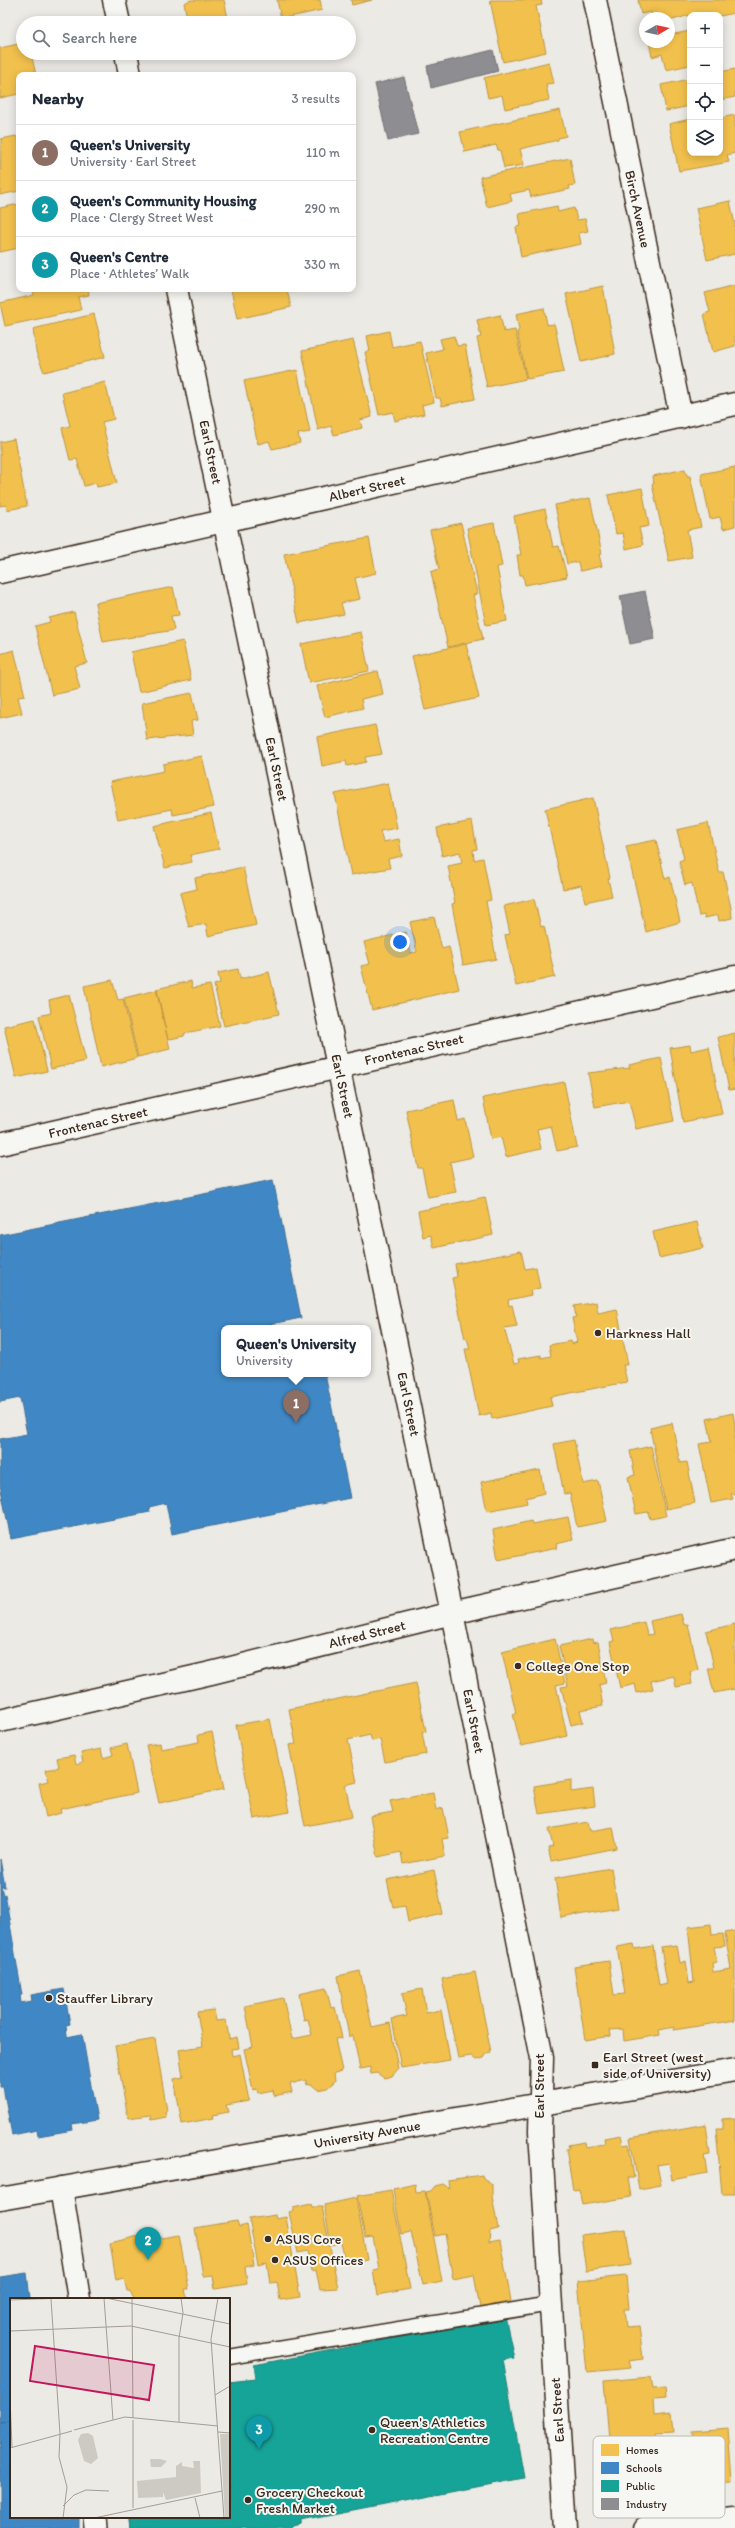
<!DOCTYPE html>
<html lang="en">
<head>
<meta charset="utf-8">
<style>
  :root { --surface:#fff; --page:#f6f6f7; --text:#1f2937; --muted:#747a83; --line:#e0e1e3; --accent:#3b2a1e }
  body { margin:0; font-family:Itim,sans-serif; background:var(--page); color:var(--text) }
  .controls { position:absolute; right:12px; top:12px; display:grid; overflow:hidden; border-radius:8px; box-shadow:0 2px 10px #0003 }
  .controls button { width:36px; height:36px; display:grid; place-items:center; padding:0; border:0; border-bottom:1px solid var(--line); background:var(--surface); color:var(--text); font:20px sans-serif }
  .compass { position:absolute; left:639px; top:12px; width:36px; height:36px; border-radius:50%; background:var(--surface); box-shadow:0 2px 10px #0003; rotate:81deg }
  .you { position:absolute; left:400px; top:942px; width:14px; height:14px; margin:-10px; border:3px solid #fff; border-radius:50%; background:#1a73e8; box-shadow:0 0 0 6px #1a73e833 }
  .badge { display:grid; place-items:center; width:26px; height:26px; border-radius:50%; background:var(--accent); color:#fff; font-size:13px; font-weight:700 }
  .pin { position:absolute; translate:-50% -33px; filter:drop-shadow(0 1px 2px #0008) }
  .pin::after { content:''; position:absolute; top:21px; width:14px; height:12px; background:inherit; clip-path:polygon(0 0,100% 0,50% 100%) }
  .popup { position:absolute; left:221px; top:1325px; width:150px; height:52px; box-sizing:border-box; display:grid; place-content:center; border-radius:8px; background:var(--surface); filter:drop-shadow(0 1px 3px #0005); font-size:13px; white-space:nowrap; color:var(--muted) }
  .popup b { font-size:15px; color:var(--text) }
  .popup::after { content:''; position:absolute; left:50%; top:100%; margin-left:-8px; border:8px solid transparent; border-top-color:var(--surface) }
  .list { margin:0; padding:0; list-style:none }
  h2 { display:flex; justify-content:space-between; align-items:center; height:52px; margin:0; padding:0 16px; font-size:17px }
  h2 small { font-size:13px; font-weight:400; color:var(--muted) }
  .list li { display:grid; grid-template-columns:26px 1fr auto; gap:12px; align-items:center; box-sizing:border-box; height:56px; padding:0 16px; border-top:1px solid var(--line) }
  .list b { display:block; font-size:15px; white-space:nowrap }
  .list p { margin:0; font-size:13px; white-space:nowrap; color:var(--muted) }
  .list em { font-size:13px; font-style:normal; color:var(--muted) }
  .icon { flex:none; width:22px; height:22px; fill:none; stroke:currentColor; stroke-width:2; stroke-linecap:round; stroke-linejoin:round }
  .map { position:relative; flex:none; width:735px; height:2528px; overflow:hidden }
  .search { position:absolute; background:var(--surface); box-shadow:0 2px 10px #0003; left:16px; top:16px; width:340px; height:44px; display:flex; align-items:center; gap:10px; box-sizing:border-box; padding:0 14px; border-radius:22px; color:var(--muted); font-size:15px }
  .panel { position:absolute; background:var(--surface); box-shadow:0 2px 10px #0003; left:16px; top:72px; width:340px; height:220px; border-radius:8px }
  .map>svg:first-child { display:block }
</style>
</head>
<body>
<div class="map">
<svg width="735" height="2528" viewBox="0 0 735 2528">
  <rect width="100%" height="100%" fill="#ebeae5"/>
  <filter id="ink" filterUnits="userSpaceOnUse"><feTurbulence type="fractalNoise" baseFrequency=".025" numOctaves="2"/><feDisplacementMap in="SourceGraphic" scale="8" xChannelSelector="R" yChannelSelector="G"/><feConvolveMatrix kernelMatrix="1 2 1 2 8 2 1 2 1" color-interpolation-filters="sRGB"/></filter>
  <g filter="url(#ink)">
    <path fill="#f2c14e" stroke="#bb9440" d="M191,0H224L229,23H188L184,3Z
      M277,0H320L322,10L281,19Z
      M351,0H372L352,5Z
      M490,0H541L542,5L536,6L546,52L503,62Z
      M638,0H735V13L720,16L690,15L669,21V18H652L651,12L641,14Z
      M690,31V65L666,70L662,54L652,57L649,42H669V35Z
      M23,43V53H31L36,75H19V94L0,98V48Z
      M549,62L554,83L546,84L549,100L505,109L502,95L488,98L484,78Z
      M735,69V97L720,100V72Z
      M690,79V106L666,111L661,85Z
      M560,110L566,136L558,138V140L520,149L524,165L504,168L500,150H498L496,145L465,152L460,132Z
      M735,115V153L727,155L729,162L679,171L669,124L690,119V153H720V118Z
      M16,136L19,142V191L0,195L1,139Z
      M570,158L575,185L569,186L570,189L531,197L529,190L510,194L512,201L487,207L480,177Z
      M730,201L735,225V254L707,260L696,208Z
      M19,204V248L0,252V208Z
      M557,206L558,212L574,208L577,220L585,219L588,231L579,233L581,244L521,257L516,227L521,226L519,214Z
      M735,285V346L713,352L704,314L710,312L705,293Z
      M603,286L615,354L581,362L566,294Z
      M33,289H88L89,295L78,297L81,310L5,326L0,303L34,295Z
      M231,289H287L291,307L237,319Z
      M544,308L547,325L554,324L555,327L564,372L527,379L517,332L519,330L516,314Z
      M94,314L105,357L44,372L36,352L33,329Z
      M500,315L504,332L515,330L526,379L487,387L477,338L481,337L477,320Z
      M389,331L392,347L420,341L434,402L422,405L424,414L395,421L393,412L379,415L365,352L370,351L367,336Z
      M454,336L457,346L465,345L475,399L442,406L440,398H436L426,353L443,349L440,339Z
      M353,340L372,417L360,420L362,428L334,435L331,426L318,430L302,351Z
      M297,370L310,432L298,434L300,443L272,449L269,441L258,444L244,381Z
      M105,382L114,419L102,422L117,483L97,487L96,483L84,486L77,459L70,460L62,428L70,426L62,393Z
      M14,439L27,506L7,510L6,505L0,506V442Z
      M735,467V526L723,529L720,517L710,519L701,474Z
      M685,469L687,476H690L701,527L687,530L692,557L669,561L652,484H654L653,476Z
      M642,488L649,526L639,528L643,545L626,549L623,533L616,534L608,495Z
      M590,498L602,554L599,555L602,566L580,571L578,562L567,564L555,505Z
      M545,509L553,547L559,546L567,577L525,585L523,575H520L517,555H521L514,516Z
      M461,523L477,594L473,595L483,639L448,647L431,572L439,569L430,530Z
      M494,523L502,566L497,567L507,621L486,625L467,528Z
      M369,538L376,573L355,578L360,599L341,603L344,614L299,623L284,554Z
      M173,587L179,615L171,616L174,630L103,642L95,603Z
      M74,612L87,663L74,666L80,689L52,695L35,626L50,622L49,618Z
      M361,632L369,671L309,683L301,644Z
      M183,641L191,680L139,692L131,652Z
      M466,644L479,698L425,710L412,656Z
      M14,650L25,696L18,697L22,713L0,718V654Z
      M378,671L383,694L361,699L363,708L325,717L317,686Z
      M192,693L198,720L191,721L193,735L147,740L142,703Z
      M375,725L382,754L365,757L366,762L347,766L346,761L322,766L317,737Z
      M202,756L214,807L173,815L172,809L118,820L110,782L164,771L163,764Z
      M388,783L397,828L380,831L383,842L399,839L402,856L388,859L390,868L351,875L335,794Z
      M593,798L610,878L608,879L612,896L585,902L581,885L563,889L545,809Z
      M211,813L219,849L190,855L192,862L165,868L154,826Z
      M472,821L477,849L473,850L474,860L483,858L491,900L486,901L496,959L463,965L452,904L455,903L448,866L462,863L460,852L442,856L437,828Z
      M708,823L719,872H723L731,908L732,918L719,921L718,915L705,918L704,915L699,916L692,883L685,885L679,861L684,859L677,830Z
      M656,840L665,879L670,877L680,922L646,932L626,846Z
      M243,867L256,925L208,936L206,924L189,927L180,893L197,889L195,878Z
      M534,899L541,927L544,926L555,977L516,986L505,935L510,934L504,906Z
      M434,917L442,949L449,947L459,989L372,1010L361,966L370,964L364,942L406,932L411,953L417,952L410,922Z
      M238,969L240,979L269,972L279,1014L224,1026L214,985L220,983L218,973Z
      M112,980L118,1000L123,999L137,1058L101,1067L84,986Z
      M191,981L192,988L210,985L220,1026L185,1033L184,1036L170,1039L167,1036L156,989Z
      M157,990L170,1049L138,1057L124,998Z
      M69,995L86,1061L51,1069L39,1016L51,1013L49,1000Z
      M35,1019L47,1071L16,1078L4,1026Z
      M735,1033V1089L729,1090L718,1037Z
      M690,1045L691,1051L709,1047L722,1114L683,1122L670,1048Z
      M661,1058L674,1121L636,1129L629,1101L595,1107L588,1073L630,1068L629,1065Z
      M564,1082L577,1147L557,1151L551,1126L537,1129L541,1149L506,1157L501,1137L491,1139L483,1098Z
      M454,1100L458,1121L465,1119L473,1157L450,1162L456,1192L428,1197L422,1168H418L406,1110Z
      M485,1197L493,1235L434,1248L431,1235L423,1237L418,1211Z
      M697,1222L703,1248L659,1258L653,1232Z
      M521,1251L525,1269L536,1267L540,1288L530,1290L531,1295L508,1300L509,1306L512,1305L517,1326L504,1328L514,1364L519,1363L518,1359L541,1355V1358L551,1356L549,1345L571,1341L572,1344L577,1342L572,1318L576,1317L574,1306L596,1302L598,1313L617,1309L628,1365H623L627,1382L550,1397L552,1406L492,1419L491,1413L479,1416L465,1349H470L467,1338L465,1339L452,1278L457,1277L455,1264Z
      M733,1413L735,1425V1494H731L733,1499L711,1503L699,1444L712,1442L707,1419Z
      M672,1423L680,1463L687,1462L695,1503L666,1509L650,1428Z
      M574,1440L583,1484L598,1481L607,1521L577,1527L570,1493L564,1494L554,1444Z
      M651,1446L666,1516L650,1519L648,1512L636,1514L628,1477L635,1475L630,1451Z
      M540,1470L544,1493L526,1498L527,1503L487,1511L481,1482Z
      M568,1517L573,1540L556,1544L557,1548L498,1560L493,1530L531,1521L532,1524Z
      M681,1614L684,1625L688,1624L698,1670L690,1672L692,1684L676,1687L674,1676L651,1681L653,1689L637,1693L635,1684L620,1688L610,1642L614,1641L611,1630L644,1622L647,1635L653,1634L650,1621Z
      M735,1624V1689L714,1693L708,1668H714L706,1631Z
      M555,1639L565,1683L556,1685L567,1736L521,1746L513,1714L516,1713L502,1652Z
      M592,1639L593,1643L598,1642L606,1683L599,1685L603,1706L580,1710L583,1722L571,1725L561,1687L568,1686L559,1646Z
      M416,1683L426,1731L422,1732L426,1754L385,1762L380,1739L372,1741L370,1735L348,1740L357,1782L345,1785L352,1817L305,1826L289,1745L296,1744L289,1709Z
      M270,1719L289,1812L254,1819L236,1725Z
      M212,1732L224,1789L159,1803L146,1745L160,1743L161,1749L199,1742L198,1735Z
      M127,1744L137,1793L60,1809L61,1813L46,1817L39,1783L49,1781L46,1770L59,1767L57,1758L74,1755L76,1764L83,1762L81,1753L101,1749L103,1758L113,1755L111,1748Z
      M571,1780V1792L593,1789L595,1806L539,1814L534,1786Z
      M433,1793L436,1810L443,1808L449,1838L442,1839L445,1856L403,1864L401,1852L378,1857L370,1816L393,1812L390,1801Z
      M588,1822L590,1831L613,1827L617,1848L551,1861L548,1848L553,1847L549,1829Z
      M611,1868L618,1908L561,1918L555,1878Z
      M434,1870L443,1914L408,1922L405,1906L393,1908L387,1880Z
      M711,1924L712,1935L723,1934L725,1946L714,1947L717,1962L712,1963L713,1972L731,1969L725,1933L735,1931V2020L674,2030V2027L659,2030L660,2035L624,2041L623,2029L610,2030L611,2036L585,2040L574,1966L609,1961L614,1995L625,1994L617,1947L634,1944L635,1949L653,1946L659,1986L667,1984L661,1947L677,1945L680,1963L686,1961L689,1983L694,1982L688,1927Z
      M360,1971L372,2027L390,2023L398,2069L392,2076L384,2078L377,2073L371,2074L370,2067L360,2069L353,2035L349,2037L338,1976Z
      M475,1972L491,2052L487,2053L484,2058L476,2060L471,2056L458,2058L442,1979Z
      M326,1988L331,2008L335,2007L342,2038L335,2039L342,2071L334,2073L335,2081L327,2088L318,2090L311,2084L307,2085L306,2080L290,2084L292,2092L274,2096L273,2090L258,2093L257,2089L253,2090L244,2049L253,2047L245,2006L283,1998L292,2039L312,2035L308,2019L304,2020L299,1994Z
      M422,1989L426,2013L441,2010L450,2060L401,2068L392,2019L407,2016L402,1993Z
      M214,2010L216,2021L226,2020L229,2039L237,2037L239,2048L231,2049L232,2056L240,2054L249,2101L226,2105L228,2112L213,2115L214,2118L182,2124L174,2079L183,2077L179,2050L203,2046L197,2012Z
      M155,2039L167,2111H165L166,2117L151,2120L150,2115L128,2118L115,2046Z
      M735,2118V2194H722L716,2129H722V2119Z
      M706,2124L710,2155L704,2156L707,2173L672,2180L669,2163L657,2165L661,2185L639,2189L630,2138Z
      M621,2135L623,2145L629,2144L634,2178H628L631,2197L582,2205L579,2189L573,2190L566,2149L569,2148L568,2145L584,2142L585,2147L605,2144L604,2138Z
      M482,2175L483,2178L492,2184V2196L498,2229L490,2231L489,2243L500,2241L511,2301L480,2308L474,2275L453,2279L445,2234L435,2236L426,2192L431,2191L435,2186L443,2184L449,2188L448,2180Z
      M415,2184L416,2192L425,2191L442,2281L423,2285L411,2232L401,2234L393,2189Z
      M391,2190L410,2289L377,2295L373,2270L379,2269L373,2237L365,2238L357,2196Z
      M356,2198L367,2260L346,2264L341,2243L331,2245L324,2205Z
      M311,2204L312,2207H322L338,2288L320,2289L316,2270L311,2271L307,2251L298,2253L289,2212L293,2211V2208Z
      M275,2215L276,2219L286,2217L300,2297L280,2300L277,2282L270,2283L267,2263L258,2265L249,2219Z
      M237,2221L239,2227L247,2225L254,2265L245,2267L247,2284L215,2289L213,2275L203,2276L195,2228Z
      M626,2229L631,2265L586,2271L581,2235Z
      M143,2235L149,2240L179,2235L189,2289H185L187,2299H134L130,2291H127L124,2278L116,2280L110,2243Z
      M626,2276L629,2309H624L626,2327L639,2326L643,2359L628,2361L630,2368L587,2372L578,2281Z
      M651,2377L653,2389L665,2388L666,2399L653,2400L654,2415L672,2413L674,2431L656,2432V2436L609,2440L604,2381Z
      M728,2429L732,2482L713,2483V2478L696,2479L692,2432Z
      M651,2438L652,2453L675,2451L677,2473L646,2476L645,2470L614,2473L612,2442Z"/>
    <path fill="#3f88c5" stroke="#3e6c93" d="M273,1180L301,1318L252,1328H224V1374H267L268,1377L282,1374H325L350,1498L172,1534L166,1503L149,1507L150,1512L11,1539L0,1485V1439L27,1434L20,1398L0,1402V1235Z
      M0,1859L5,1887H1L3,1895L5,1894L9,1918L22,1995H20L21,2003L32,2001L31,1995L64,1989L70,2024L66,2025L67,2037L82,2034L97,2120L72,2124L73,2130L38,2136L37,2130L12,2135L3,2087H0Z
      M27,2273L30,2299H11V2421L0,2422V2277Z
      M278,2378L301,2525L264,2528H130L129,2517H229V2382Z
      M11,2421V2517H79V2528H0V2422Z"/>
    <path fill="#17a398" stroke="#227f73" d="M505,2317L514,2358L503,2360L524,2478L301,2521V2525L290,2528H130L129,2517H229V2382L256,2379L254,2365Z"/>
    <path fill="#8d8d92" stroke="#746f6f" d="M493,50L498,71L431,88L427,66Z
      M404,77L418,134L388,141L375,84Z
      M645,591L655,639L630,644L620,596Z"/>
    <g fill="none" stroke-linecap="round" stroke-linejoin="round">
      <defs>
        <path id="service" d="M229,2357L550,2304"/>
        <path id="pedestrian" d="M95,2517L96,2528"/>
        <path id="minor" d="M114,0L119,23
          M595,0L681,417
          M126,53L130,75
          M176,289L452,1613L542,2058L540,2131L565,2528
          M0,1144L735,977
          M61,2188L79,2299
          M645,2528L735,2520"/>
        <path id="tertiary" d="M0,572L735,404
          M0,1721L211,1673L452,1613L735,1549"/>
        <path id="secondary" d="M0,2199L735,2070"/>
      </defs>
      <use href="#service" stroke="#3b2a1e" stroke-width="17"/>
      <use href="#pedestrian" stroke="#3b2a1e" stroke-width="24"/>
      <use href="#minor" stroke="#3b2a1e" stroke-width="25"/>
      <use href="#tertiary" stroke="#3b2a1e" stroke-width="25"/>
      <use href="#secondary" stroke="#3b2a1e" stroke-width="25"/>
      <use href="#service" stroke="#f6f6f2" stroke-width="14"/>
      <use href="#pedestrian" stroke="#f6f6f2" stroke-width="21"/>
      <use href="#minor" stroke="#f6f6f2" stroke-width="22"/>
      <use href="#tertiary" stroke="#f6f6f2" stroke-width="22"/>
      <use href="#secondary" stroke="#f6f6f2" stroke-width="22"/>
    </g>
  </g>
  <g fill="#3b2a1e" stroke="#f6f6f2" stroke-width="1.5">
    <circle cx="598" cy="1333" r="4"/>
    <circle cx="518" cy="1666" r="4"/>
    <circle cx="49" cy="1998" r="4"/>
    <rect x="591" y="2061" width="8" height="8" rx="2"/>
    <circle cx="268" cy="2239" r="4"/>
    <circle cx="275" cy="2260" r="4"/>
    <circle cx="372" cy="2430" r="4"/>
    <circle cx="248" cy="2500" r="4"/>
  </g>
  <g text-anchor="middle" stroke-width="4" stroke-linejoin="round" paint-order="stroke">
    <g font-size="14" fill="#3b2a1e" stroke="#f6f6f2">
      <text transform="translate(638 209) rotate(78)" y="5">Birch Avenue</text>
      <text transform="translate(211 452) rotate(78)" y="5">Earl Street</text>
      <text transform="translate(367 488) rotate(-13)" y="5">Albert Street</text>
      <text transform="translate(277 769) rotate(78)" y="5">Earl Street</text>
      <text transform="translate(414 1049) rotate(-13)" y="5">Frontenac Street</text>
      <text transform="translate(343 1086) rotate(78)" y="5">Earl Street</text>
      <text transform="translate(98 1122) rotate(-13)" y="5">Frontenac Street</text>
      <text transform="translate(409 1404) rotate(78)" y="5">Earl Street</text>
      <text transform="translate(367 1634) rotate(-14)" y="5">Alfred Street</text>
      <text transform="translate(474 1721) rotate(79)" y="5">Earl Street</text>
      <text transform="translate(539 2086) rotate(-90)" y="5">Earl Street</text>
      <text transform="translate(367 2134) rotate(-10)" y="5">University Avenue</text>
      <text transform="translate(557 2410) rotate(-94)" y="5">Earl Street</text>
    </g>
    <g font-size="14" fill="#3b2a1e" stroke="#f6f6f2" text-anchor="start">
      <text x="606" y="1338">Harkness Hall</text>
      <text x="526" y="1671">College One Stop</text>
      <text x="57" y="2003">Stauffer Library</text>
      <text x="603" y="2062">Earl Street (west<tspan x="603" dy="16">side of University)</tspan></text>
      <text x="276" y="2244">ASUS Core</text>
      <text x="283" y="2265">ASUS Offices</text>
      <text x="380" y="2427">Queen's Athletics<tspan x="380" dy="16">Recreation Centre</tspan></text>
      <text x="256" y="2497">Grocery Checkout<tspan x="256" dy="16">Fresh Market</tspan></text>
    </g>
  </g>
  <g transform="translate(10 2298)">
    <rect width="220" height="220" fill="#ebeae5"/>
    <path d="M78,135L83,138L88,160L81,166L74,163L68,142L71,136ZM210,136H220V220H215ZM140,161H150L157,163L151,169H141ZM183,163H190L191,195L156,202L153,194V199L128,200L127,183L166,179V168L172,164V168L184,170Z" fill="#cdcac4"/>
    <path fill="none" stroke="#a59d95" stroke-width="1" d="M94,0L103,122M96,0L220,26M122,0L123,120M208,0L201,41L214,220M41,1L50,136M0,2L55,0M0,33L121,28L220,49M205,97L220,88M0,100L2,149M169,124V40L173,15L171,0M64,132L115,119L208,128M208,134L220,135M50,136L49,159L57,189L53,220M0,150L62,133M185,200L190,220M53,208L64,197L76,192L99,193M123,210V122M84,220L212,193"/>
    <path fill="#c2185b" fill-opacity="0.15" stroke="#c2185b" stroke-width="2" d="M25,48L144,67L139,102L20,83Z"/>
    <rect width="220" height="220" fill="none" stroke="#3b2a1e" stroke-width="2"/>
  </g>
  <rect x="593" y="2436" width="132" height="82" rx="6" fill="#f6f6f2" stroke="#beb9b2" stroke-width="1"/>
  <rect x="601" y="2444" width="18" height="12" fill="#f2c14e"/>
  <rect x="601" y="2462" width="18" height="12" fill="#3f88c5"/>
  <rect x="601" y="2480" width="18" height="12" fill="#17a398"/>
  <rect x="601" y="2498" width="18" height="12" fill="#8d8d92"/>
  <g font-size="11" fill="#3b2a1e">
    <text x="626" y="2454">Homes</text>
    <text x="626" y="2472">Schools</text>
    <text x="626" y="2490">Public</text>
    <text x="626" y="2508">Industry</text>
  </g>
</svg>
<div class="controls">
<button>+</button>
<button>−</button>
<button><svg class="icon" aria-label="locate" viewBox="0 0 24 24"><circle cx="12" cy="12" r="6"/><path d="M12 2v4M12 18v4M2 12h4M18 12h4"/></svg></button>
<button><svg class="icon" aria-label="layers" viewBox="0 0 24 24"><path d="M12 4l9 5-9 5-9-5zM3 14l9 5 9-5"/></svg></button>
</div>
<svg class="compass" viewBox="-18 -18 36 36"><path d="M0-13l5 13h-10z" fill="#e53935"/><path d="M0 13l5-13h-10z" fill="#747a83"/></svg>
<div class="you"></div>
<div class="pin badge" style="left:296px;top:1423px;background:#8d6e63">1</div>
<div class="popup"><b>Queen's University</b>University</div>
<div class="pin badge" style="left:148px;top:2260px;background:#0f9aa8">2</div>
<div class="pin badge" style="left:259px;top:2449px;background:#0f9aa8">3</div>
<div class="search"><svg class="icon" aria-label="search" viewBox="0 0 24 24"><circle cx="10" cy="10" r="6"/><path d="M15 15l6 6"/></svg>Search here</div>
<section class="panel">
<h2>Nearby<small>3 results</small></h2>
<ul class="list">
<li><span class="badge" style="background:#8d6e63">1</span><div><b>Queen's University</b><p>University · Earl Street</p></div><em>110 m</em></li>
<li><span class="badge" style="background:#0f9aa8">2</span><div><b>Queen's Community Housing</b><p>Place · Clergy Street West</p></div><em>290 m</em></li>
<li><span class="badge" style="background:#0f9aa8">3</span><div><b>Queen's Centre</b><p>Place · Athletes’ Walk</p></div><em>330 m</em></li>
</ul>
</section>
</div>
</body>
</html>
